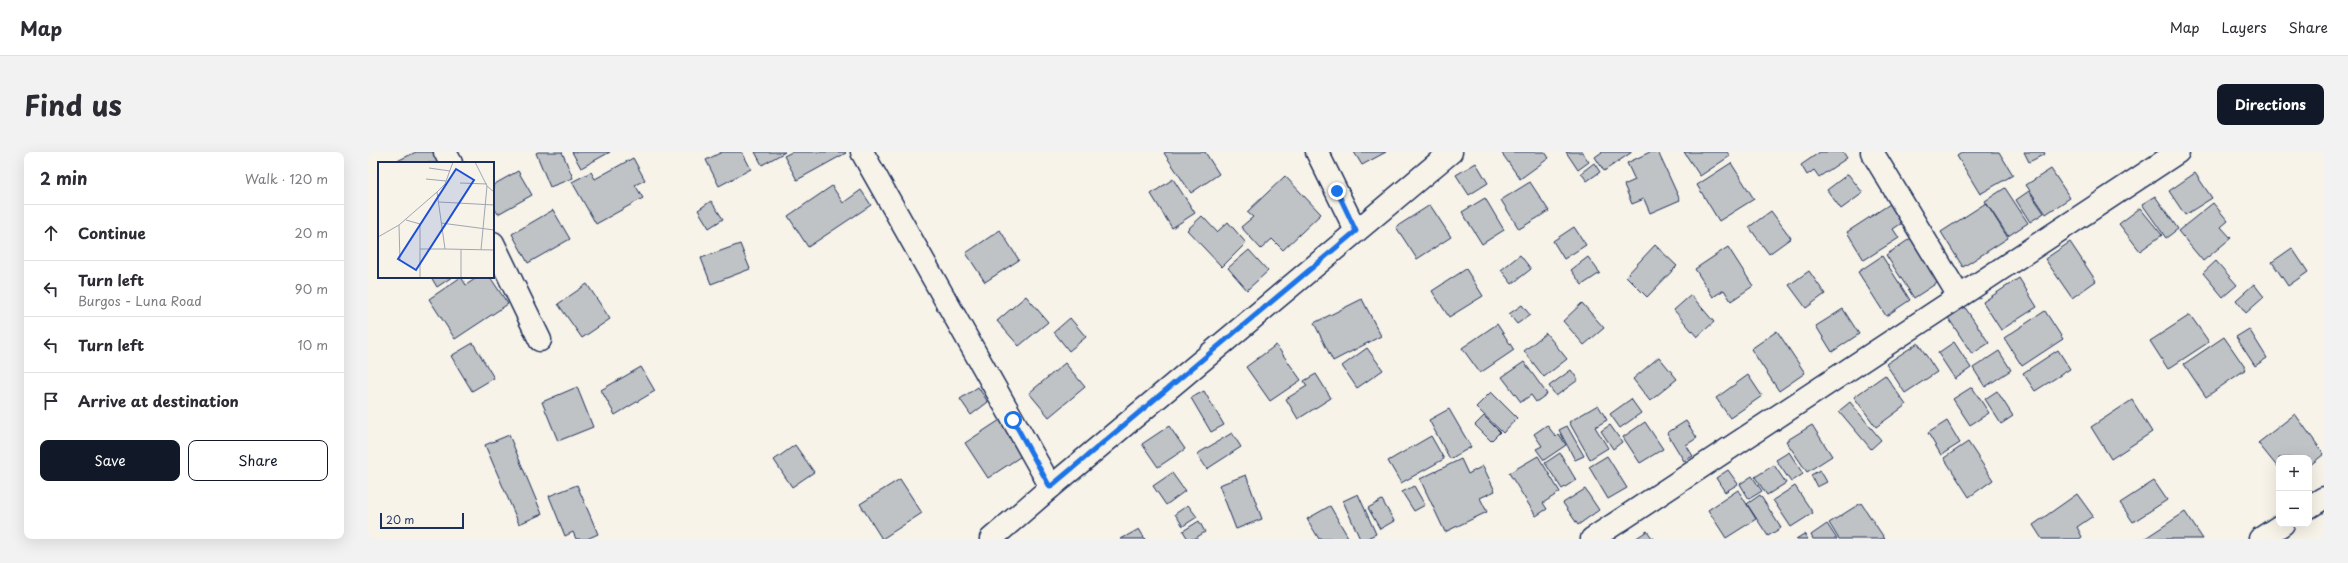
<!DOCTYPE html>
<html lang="en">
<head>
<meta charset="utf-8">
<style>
  :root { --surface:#fff; --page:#f2f2f3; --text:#2b2b33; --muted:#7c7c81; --line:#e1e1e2; --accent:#111827 }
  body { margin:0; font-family:"Playpen Sans",sans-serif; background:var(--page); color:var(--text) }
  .controls { position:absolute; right:12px; bottom:12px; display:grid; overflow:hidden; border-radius:8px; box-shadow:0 4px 16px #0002 }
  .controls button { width:36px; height:36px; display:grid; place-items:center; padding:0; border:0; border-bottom:1px solid var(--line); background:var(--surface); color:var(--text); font:20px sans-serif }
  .scale { position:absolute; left:12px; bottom:10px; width:84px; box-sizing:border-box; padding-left:4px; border:2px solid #1b2f5e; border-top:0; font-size:11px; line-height:14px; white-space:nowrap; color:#1b2f5e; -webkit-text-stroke:3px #f7f3e8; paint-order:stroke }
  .stop { position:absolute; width:12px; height:12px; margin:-9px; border:3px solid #1a73e8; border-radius:50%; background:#fff }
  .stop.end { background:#1a73e8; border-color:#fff; box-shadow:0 1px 4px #0008 }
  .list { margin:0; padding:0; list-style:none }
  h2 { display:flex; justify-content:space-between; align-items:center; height:52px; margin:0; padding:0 16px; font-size:17px }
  h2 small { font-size:13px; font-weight:400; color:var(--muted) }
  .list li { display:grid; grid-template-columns:26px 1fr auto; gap:12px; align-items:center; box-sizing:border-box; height:56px; padding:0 16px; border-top:1px solid var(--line) }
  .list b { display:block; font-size:15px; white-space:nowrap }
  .list p { margin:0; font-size:13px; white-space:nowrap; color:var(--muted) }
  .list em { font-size:13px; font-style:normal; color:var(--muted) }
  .actions { display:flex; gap:8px; padding:12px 16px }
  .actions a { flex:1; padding:9px 0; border:1px solid var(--accent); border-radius:8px; text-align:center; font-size:14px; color:var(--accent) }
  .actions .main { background:var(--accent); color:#fff }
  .icon { flex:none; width:22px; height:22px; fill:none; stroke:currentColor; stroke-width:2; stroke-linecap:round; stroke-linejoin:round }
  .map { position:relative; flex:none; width:1956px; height:387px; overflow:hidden; border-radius:8px }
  header { display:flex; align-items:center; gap:24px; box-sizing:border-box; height:56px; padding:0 20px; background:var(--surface); border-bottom:1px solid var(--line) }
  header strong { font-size:19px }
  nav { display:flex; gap:22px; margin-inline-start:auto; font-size:14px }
  .intro { display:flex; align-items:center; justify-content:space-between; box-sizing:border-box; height:96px; padding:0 24px }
  h1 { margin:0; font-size:28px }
  .button { padding:10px 18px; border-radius:8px; background:var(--accent); color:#fff; font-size:14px; font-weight:700 }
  main { display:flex; gap:24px; padding:0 24px }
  aside { flex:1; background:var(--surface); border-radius:8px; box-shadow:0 4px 16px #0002 }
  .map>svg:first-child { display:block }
</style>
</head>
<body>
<header>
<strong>Map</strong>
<nav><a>Map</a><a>Layers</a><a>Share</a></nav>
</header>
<div class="intro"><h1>Find us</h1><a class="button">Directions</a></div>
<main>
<aside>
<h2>2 min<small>Walk · 120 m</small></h2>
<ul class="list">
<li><svg class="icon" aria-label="ahead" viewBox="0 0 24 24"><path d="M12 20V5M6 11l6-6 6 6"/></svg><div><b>Continue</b></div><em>20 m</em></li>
<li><svg class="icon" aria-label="left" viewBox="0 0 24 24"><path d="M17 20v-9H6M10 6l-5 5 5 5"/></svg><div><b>Turn left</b><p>Burgos - Luna Road</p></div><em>90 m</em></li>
<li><svg class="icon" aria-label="left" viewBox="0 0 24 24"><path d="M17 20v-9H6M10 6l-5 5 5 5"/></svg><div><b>Turn left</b></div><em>10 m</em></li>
<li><svg class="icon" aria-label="arrive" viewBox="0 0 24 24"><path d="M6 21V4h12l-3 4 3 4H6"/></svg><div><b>Arrive at destination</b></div></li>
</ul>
<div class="actions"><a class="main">Save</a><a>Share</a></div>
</aside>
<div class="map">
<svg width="1956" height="387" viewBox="0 0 1956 387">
  <rect width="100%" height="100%" fill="#f7f3e8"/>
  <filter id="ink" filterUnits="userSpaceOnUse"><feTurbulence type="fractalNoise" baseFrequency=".025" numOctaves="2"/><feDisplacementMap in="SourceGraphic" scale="8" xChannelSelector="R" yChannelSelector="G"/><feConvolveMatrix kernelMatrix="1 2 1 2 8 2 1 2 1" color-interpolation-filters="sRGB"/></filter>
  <g filter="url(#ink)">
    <path fill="#c0c3c5" stroke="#1b2f5e" d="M48,0H69L75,11H25Z
      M170,0H194L205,26L182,35L168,1Z
      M204,0H242L213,16Z
      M354,0H374L383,17L351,34L338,8Z
      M387,0H417L394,13Z
      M424,0H477L478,1L429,28L416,4Z
      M798,0H837L851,22L823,41L796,1Z
      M986,0H1018L994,13Z
      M1133,0H1177L1181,6L1152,27Z
      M1198,0H1214L1221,10L1210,18Z
      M1234,0H1264L1236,19L1227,5Z
      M1282,0H1290L1312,48L1282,61L1276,47L1264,52L1256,33L1267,28L1259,11Z
      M1316,0H1359L1362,4L1332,24Z
      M1452,0H1475L1479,6L1451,25L1446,18L1439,23L1433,13Z
      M1595,0H1631L1645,23L1612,42L1589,4Z
      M1656,0H1676L1677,2L1661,10Z
      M265,6L277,28L267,33L275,46L228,72L204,30L223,20L227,27Z
      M1108,11L1120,31L1101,43L1088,23Z
      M1226,11L1232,20L1219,29L1213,21Z
      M1363,11L1386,47L1351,69L1329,33Z
      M1683,17L1702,46L1678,62L1658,33Z
      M150,19L164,43L130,62L125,54V33Z
      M1827,21L1844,46L1817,63L1801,39Z
      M1480,22L1495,41L1473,57L1459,38Z
      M917,24L953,62L915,98L904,87L893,97L873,75L885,65L879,60Z
      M805,27L827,61L804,76L783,42Z
      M1162,30L1181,59L1151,77L1133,48Z
      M464,34L475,51L493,38L503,53L440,95L420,64Z
      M1637,36L1660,71L1640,84L1617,49Z
      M1661,39L1676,61L1662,70L1648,48Z
      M1787,44L1810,77L1798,86L1774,52Z
      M1117,46L1136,78L1114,92L1094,60Z
      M343,49L355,67L341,76L330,58Z
      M1618,51L1640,86L1595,115L1573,80Z
      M1845,51L1860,69L1853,75L1863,86L1835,109L1810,79Z
      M1522,52L1534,71L1525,77L1531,86L1496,108L1479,80Z
      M1062,53L1083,85L1049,107L1028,75Z
      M1772,56L1794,83L1772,99L1751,72Z
      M185,58L202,87L160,111L144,82Z
      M1403,59L1423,86L1401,102L1381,75Z
      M834,64L849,80L860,70L878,91L854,115L819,78Z
      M1206,75L1218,93L1196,107L1185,89Z
      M632,78L651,108L617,130L598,101Z
      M1546,84L1575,127L1546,146L1518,103Z
      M1702,90L1728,129L1704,146L1677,107Z
      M372,92L382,117L343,132L333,106Z
      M1287,93L1309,114L1279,145L1258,124Z
      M1360,95L1385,134L1363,149L1356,138L1345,145L1327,117Z
      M1924,96L1940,120L1920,134L1904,110Z
      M881,98L900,119L879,138L860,116Z
      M1152,103L1163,117L1144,132L1133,118Z
      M1514,104L1542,148L1518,164L1490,120Z
      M1220,105L1232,121L1214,133L1203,118Z
      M1848,109L1869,133L1855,145L1835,121Z
      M1098,117L1115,144L1081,165L1064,139Z
      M1441,119L1457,142L1438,156L1421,133Z
      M63,125H84L69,135Z
      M93,125L98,133L110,125H122L140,152L87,187L61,147Z
      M1651,126L1669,155L1633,178L1615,150Z
      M219,132L242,167L214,186L190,152Z
      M1886,132L1896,145L1878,161L1868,148Z
      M1323,143L1346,170L1329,185L1306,158Z
      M658,144L680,170L651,194L629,169Z
      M994,147L1013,184L965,209L946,171Z
      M1214,151L1236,176L1216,193L1195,169Z
      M1154,153L1162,163L1149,172L1141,162Z
      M1596,154L1621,191L1604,202L1579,164Z
      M1475,157L1491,182L1464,200L1448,174Z
      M1677,159L1695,187L1654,214L1636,186Z
      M1822,163L1841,190L1800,217L1782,189Z
      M702,166L718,185L701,199L686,180Z
      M1129,172L1146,198L1112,221L1094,196Z
      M1881,177L1899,206L1887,214L1868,185Z
      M1409,179L1437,221L1411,239L1383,197Z
      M1178,181L1199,207L1176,225L1156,199Z
      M1856,185L1878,217L1838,245L1816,212Z
      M1586,190L1603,216L1587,227L1570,201Z
      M105,191L126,226L104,239L83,204Z
      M1550,191L1569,220L1537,241L1518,212Z
      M908,193L933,228L902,249L878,215Z
      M999,196L1015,218L989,236L974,214Z
      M1690,198L1702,217L1667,239L1655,221Z
      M1631,199L1643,218L1617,235L1605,216Z
      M1291,205L1309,227L1282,249L1265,227Z
      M1156,210L1179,242L1168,250L1163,243L1153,250L1134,225Z
      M697,211L717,235L681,265L661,241Z
      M273,215L287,239L247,263L233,238Z
      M1203,218L1210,228L1188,244L1181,234Z
      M948,222L963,246L930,267L918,247L939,234L936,229Z
      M1380,223L1394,244L1362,266L1348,246Z
      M1517,223L1538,253L1508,275L1486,245Z
      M209,235L225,275L190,289L174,250Z
      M610,235L620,250L603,263L592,247Z
      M1604,235L1621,261L1602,273L1585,247Z
      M836,239L856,273L843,280L823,246Z
      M1629,239L1645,264L1633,272L1617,247Z
      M1123,240L1149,266L1135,281L1108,255Z
      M1263,247L1273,261L1252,276L1242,262Z
      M1764,248L1784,280L1743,307L1723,275Z
      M1482,250L1513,288L1503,297L1471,259Z
      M1230,253L1239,268L1227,275L1240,296L1222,307L1201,270Z
      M1081,257L1103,295L1082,307L1061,268Z
      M1927,262L1956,302L1941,314V306H1911V317L1890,291Z
      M1116,264L1132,280L1123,289L1107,273Z
      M635,266L658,301L620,326L597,291Z
      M1318,269L1329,286L1318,293L1325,304L1316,309L1299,281Z
      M1579,269L1592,291L1573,303L1560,281Z
      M1277,270L1295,297L1272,311L1255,285Z
      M1179,273L1188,285L1191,282L1198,293L1176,308L1168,297L1174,294L1166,282Z
      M1242,273L1254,290L1245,297L1233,279Z
      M1444,273L1464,304L1439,320L1418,289Z
      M801,274L817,297L790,315L774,292Z
      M1199,274L1216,304L1207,308L1191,278Z
      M864,281L873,295L839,317L829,302Z
      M141,283L174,362L151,372L117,293Z
      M1063,284L1076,307L1033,331L1020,309Z
      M1600,290L1625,328L1601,345L1576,306Z
      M427,293L446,320L424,335L406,308Z
      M1421,300L1435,322L1423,330L1408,308Z
      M1192,301L1208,328L1194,337L1177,311Z
      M1170,304L1192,340L1175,351L1179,357L1168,364L1141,321Z
      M1239,304L1259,336L1240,347L1221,315Z
      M1093,307L1100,322L1115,314L1127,339L1112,346L1119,360L1077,380L1052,327Z
      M1406,313L1418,331L1399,343L1387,325Z
      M1360,318L1370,332L1357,340L1348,326Z
      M1452,318L1459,330L1449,335L1443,323Z
      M804,321L817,339L798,353L785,334Z
      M878,323L894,367L868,377L851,333Z
      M1384,324L1394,339L1381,347L1372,332Z
      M532,327L554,361L514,387L492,352Z
      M1786,329L1799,348L1765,370L1752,351Z
      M209,333L230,382L219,387H208L205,380L197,384L181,344Z
      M1046,334L1057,353L1046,359L1034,340Z
      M1427,334L1445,361L1423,375L1405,348Z
      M1217,337L1231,358L1210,373L1195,351Z
      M1370,338L1388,367L1358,386L1340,358Z
      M990,342L1008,382L997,387H992L975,349Z
      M1709,342L1725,364L1709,375L1714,385L1711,387H1674L1665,373Z
      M1392,343L1413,376L1400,384L1379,352Z
      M1014,348L1026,369L1012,377L1000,356Z
      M1493,351L1517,387H1471L1461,371Z
      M820,353L829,365L815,374L807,362Z
      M962,354L980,385L977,387H951L939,367Z
      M1817,360L1835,387H1776Z
      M831,369L837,380L826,387H820L815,379Z
      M1459,372L1469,387H1445L1443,383Z
      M771,377L777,387H753Z
      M1279,379L1285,387H1267Z
      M1436,382L1440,387H1428Z"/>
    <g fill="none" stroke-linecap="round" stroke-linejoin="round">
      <defs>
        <path id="minor" d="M77,0L83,11
          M494,0L683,335
          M949,0L988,79
          M1504,0L1591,144
          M125,91L172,188
          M1941,355L1956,346
          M1224,387L1810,0
          M1892,387L1915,372"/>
        <path id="major" d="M623,387L683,335L1083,0"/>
      </defs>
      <use href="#minor" stroke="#1b2f5e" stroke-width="25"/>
      <use href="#major" stroke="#1b2f5e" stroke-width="25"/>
      <use href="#minor" stroke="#f7f3e8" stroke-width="22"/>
      <use href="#major" stroke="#f7f3e8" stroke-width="22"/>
    </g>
  </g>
  <g fill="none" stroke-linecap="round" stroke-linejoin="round" filter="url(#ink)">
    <path stroke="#1a73e8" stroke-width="5" d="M645,268L682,335L988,79L969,39"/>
  </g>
  <g transform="translate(10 10)">
    <rect width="116" height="116" fill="#f7f3e8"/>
    <path fill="none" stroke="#9fa5b1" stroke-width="1" d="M75,0L67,22L59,30L67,87L116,88M97,0L109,24L116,30M51,6L72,9M48,17L68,19M82,21L109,22M61,40L116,43M28,58L42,62V116M63,61L116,68M21,63L22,99M0,75L21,63L59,30M42,87H67M103,88L109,24M83,116V88"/>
    <path fill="#1d4ed8" fill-opacity="0.15" stroke="#1d4ed8" stroke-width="2" d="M78,7L96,18L38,108L20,97Z"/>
    <rect width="116" height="116" fill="none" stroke="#1b2f5e" stroke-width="2"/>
  </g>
</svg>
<div class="controls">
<button>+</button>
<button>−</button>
</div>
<div class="scale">20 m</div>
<div class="stop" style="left:645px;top:268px"></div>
<div class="stop end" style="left:969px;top:39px"></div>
</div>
</main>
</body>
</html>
